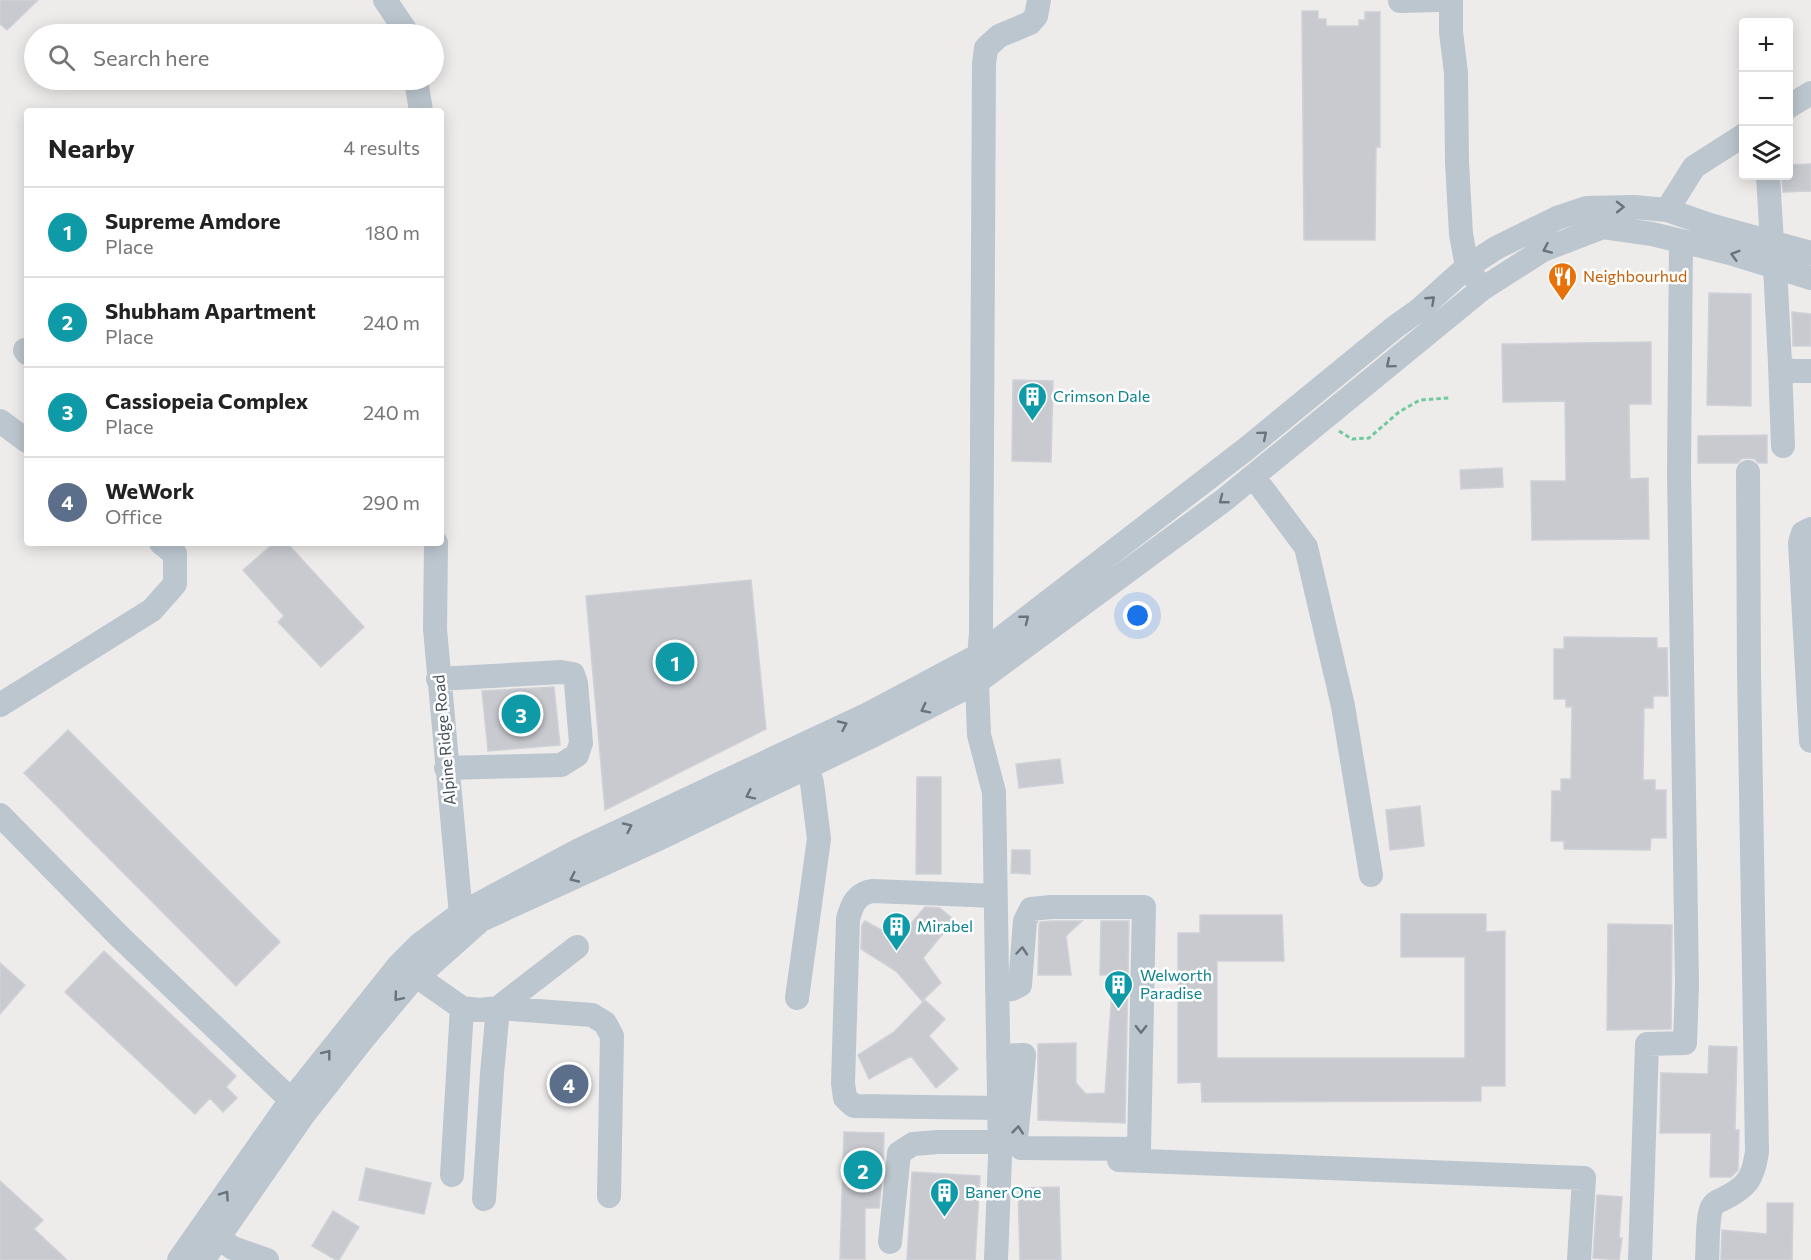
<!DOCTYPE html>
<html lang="en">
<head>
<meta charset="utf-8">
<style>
  :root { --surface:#fff; --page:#f2f2f2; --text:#222; --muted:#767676; --line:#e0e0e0; --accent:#b45309 }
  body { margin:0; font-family:Commissioner,sans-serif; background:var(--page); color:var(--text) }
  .controls { position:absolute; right:18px; top:18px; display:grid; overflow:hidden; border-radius:6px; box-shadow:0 3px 15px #0003 }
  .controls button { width:54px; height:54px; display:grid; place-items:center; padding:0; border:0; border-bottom:2px solid var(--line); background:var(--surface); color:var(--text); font:30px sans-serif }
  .you { position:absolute; left:1138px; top:616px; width:21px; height:21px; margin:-15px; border:4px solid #fff; border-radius:50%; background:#1a73e8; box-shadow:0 0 0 9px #1a73e833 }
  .badge { display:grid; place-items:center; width:39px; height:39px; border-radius:50%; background:var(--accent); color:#fff; font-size:20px; font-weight:700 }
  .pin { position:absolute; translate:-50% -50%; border:3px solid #fff; box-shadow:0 2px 6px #0006 }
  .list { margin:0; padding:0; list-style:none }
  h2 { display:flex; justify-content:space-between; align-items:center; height:78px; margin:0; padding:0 24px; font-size:26px }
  h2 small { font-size:20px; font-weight:400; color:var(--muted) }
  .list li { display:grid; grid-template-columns:39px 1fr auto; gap:18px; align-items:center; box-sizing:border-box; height:90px; padding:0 24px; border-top:2px solid var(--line) }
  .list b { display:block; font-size:22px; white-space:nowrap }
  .list p { margin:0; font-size:20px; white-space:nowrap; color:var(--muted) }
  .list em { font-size:20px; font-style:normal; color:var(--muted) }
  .icon { flex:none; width:33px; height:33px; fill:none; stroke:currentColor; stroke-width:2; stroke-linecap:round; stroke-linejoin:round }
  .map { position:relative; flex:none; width:1811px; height:1260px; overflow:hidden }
  .search { position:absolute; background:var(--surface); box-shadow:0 3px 15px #0003; left:24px; top:24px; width:420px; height:66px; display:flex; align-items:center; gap:15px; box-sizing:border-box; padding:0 21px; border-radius:33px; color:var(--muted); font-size:22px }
  .panel { position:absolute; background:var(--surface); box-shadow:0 3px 15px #0003; left:24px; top:108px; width:420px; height:438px; border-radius:6px }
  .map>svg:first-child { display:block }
</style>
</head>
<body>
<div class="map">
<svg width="1811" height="1260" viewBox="0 0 1811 1260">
  <rect width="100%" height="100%" fill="#eeebeb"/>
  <path fill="#c8cad0" stroke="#cfd1d7" stroke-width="1.5" d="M0,0H38L7,30L0,24Z
    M1302,11H1318V19H1326V26H1359V20H1365V12H1380V147H1376L1375,240H1304Z
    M1811,164V191L1783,192L1782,176H1788V165Z
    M1709,293L1751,294V406L1707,405Z
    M1792,312L1811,314V346H1793Z
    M1651,342V404H1629L1630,479L1648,478L1649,539L1532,540L1531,481H1566L1565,401L1503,402L1502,344Z
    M1013,380L1053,381L1051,462L1012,461Z
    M1767,435V463H1758L1755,459L1747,458L1741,459L1738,463H1698V436Z
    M1502,468L1503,487L1461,489L1460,470Z
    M274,543H287L364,627L321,667L278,622L284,616L243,570Z
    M751,580L766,729L605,810L586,596Z
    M1564,637L1657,638V648H1667L1668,696H1653V708H1644L1643,780H1655V790H1666V838H1651L1650,850L1564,849V841H1551L1552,791H1561V779H1571L1572,707H1566V699H1554V649H1564Z
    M554,687L560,745L488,751L482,691Z
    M68,730L280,942L236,986L24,773Z
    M1060,759L1063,783L1019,788L1016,764Z
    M917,777H941V874H916Z
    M1420,806L1424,846L1390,850L1386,810Z
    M1012,850H1030V874L1011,873Z
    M925,907L940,908L954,920L923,958L941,983L922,1001L896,971L861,949L862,925L865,921L898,939Z
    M1401,914H1486V932L1505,931V1086H1481V1101L1202,1102L1201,1082L1178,1083V933H1200V915H1282L1284,961H1217V1058H1465V957H1401Z
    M1052,921H1082L1066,936L1071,975H1038L1039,925L1040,922Z
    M1101,921H1129L1125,1123L1038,1120V1044L1076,1043V1083L1086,1094L1105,1093L1113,975H1100Z
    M1608,924L1672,925L1671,1029L1607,1030Z
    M104,951L236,1076L226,1087L237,1098L223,1112L210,1098L195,1114L65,992Z
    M0,963L25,985L0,1014Z
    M925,1000L945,1019L929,1036L958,1069L936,1088L911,1056L869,1079L858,1055L894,1032Z
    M1709,1046L1737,1047L1735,1130H1739L1738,1170L1731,1177H1710L1711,1133H1660L1661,1073L1708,1074Z
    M844,1132L884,1133L883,1169L879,1208H865V1259H840Z
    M366,1168L431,1183L424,1214L359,1200Z
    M912,1172L980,1176L975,1260H907Z
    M0,1181L43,1220L34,1229L67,1260H0Z
    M1059,1187L1061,1260H1020L1018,1188Z
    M1597,1195L1622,1197L1619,1238H1622L1619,1260L1593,1258Z
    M1767,1203H1793L1792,1260H1721L1722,1230L1767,1234Z
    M333,1211L359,1227L339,1260H336L312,1246Z"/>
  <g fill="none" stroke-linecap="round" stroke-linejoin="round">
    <path stroke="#70ca9d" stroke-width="3" stroke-dasharray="4.5 3" stroke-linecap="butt" d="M1339,431L1352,439L1369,438L1399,412L1420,400L1449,398"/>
    <path stroke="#bcc6ce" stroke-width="24" d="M385,0L408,34
      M1451,0V32L1456,73L1457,162L1461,234L1467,267L1474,277
      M1400,1L1438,0
      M416,80L421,111
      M1788,107L1811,93
      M1768,176L1772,243
      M1667,210L1694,167L1744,135
      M1775,266L1780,364L1789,371H1811
      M25,350L27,353
      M1780,364L1783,446
      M0,421L27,441
      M1253,476L1306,547L1343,706L1371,875
      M1811,529L1803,533L1800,543L1811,741
      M436,543L435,629L462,926
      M438,679L561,672L573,674L576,683L581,743L577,755L561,765L446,768
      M0,705L152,610L175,584V554L161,543
      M0,815L119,936L291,1100
      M995,896L873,891C857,893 852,904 848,919L843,1083L845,1098L854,1106L999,1108
      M405,968L462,1008L479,1010L498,1008L592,1015L605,1023L612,1036L609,1196
      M997,991L1012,989L1020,985L1025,921L1031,909L1051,907H1144L1139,1149L1021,1148L1016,1139L1024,1055L998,1056
      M797,998L819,839L812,783L803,751
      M1119,1160L1584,1178L1579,1260
      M452,1175L462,1008
      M484,1199L492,1074L498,1008L577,947
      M204,1229L233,1248L267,1260
      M890,1242L899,1153L913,1144L938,1142H999
      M179,1260L291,1100L399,965L419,945L460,914L579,850L868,714L979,655L1246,449L1395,327L1419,310L1467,267L1496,248L1557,218L1587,208L1634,207L1667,210L1710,225L1811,253
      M203,1260L304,1114L363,1039L408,985L481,920L658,839L868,738L977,682L1224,500L1482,289L1543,250L1603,227L1652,234L1730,253L1811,278
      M996,1260L1000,1156L994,792L979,735L977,682L981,633L984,64L986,48L999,36L1030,23L1036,16L1039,0
      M1640,1260L1647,1044L1685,1043L1687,985L1679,473L1681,241
      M1707,1260C1708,1248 1707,1217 1712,1207C1714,1203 1718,1201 1723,1199C1747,1187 1753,1179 1757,1152L1749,671L1748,472"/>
  </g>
  <defs><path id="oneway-chevron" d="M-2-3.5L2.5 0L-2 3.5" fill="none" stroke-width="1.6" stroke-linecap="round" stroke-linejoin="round" transform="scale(1.5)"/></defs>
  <g stroke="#68737b">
    <use href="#oneway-chevron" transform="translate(1620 207) rotate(-1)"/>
    <use href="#oneway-chevron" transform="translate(1547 249) rotate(156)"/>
    <use href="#oneway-chevron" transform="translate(1735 255) rotate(-164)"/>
    <use href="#oneway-chevron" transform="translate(1431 300) rotate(-43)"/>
    <use href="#oneway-chevron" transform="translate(1390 364) rotate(140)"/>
    <use href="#oneway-chevron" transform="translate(1263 435) rotate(-40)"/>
    <use href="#oneway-chevron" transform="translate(1223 500) rotate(142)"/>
    <use href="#oneway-chevron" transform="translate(1025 619) rotate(-38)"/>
    <use href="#oneway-chevron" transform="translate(925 709) rotate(153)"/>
    <use href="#oneway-chevron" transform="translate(843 725) rotate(-25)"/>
    <use href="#oneway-chevron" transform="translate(750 795) rotate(154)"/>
    <use href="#oneway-chevron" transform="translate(628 827) rotate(-25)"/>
    <use href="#oneway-chevron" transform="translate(574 878) rotate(155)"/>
    <use href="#oneway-chevron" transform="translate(1022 951) rotate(-85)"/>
    <use href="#oneway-chevron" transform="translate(398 997) rotate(130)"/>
    <use href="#oneway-chevron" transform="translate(1141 1029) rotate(91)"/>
    <use href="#oneway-chevron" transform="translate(327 1054) rotate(-52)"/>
    <use href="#oneway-chevron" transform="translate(1018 1130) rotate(-84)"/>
    <use href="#oneway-chevron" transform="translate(225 1195) rotate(-55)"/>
  </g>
  <defs>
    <symbol id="restaurant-pin" viewBox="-11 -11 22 30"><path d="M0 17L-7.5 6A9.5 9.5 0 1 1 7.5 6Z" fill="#e8710a" stroke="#fff"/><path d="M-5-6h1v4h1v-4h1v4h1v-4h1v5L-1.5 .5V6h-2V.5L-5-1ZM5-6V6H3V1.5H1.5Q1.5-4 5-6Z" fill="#fff"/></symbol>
    <symbol id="building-pin" viewBox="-11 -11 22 30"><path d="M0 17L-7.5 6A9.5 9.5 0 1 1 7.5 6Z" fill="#0f9aa8" stroke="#fff"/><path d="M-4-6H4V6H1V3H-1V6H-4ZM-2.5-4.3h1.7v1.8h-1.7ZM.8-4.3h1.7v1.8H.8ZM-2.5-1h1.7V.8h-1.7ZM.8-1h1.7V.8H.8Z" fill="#fff"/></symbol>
  </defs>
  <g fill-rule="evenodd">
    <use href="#restaurant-pin" x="1546" y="260" width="33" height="45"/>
    <use href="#building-pin" x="1016" y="380" width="33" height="45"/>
    <use href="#building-pin" x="880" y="910" width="33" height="45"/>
    <use href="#building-pin" x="1102" y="968" width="33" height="45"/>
    <use href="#building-pin" x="928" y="1176" width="33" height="45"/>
  </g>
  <g text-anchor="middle" stroke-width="5" stroke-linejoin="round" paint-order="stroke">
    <g font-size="16" fill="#c56008" stroke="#fff" text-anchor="start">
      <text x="1583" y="282">Neighbourhud</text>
    </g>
    <g font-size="16" fill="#0d838f" stroke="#fff" text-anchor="start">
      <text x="1053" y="402">Crimson Dale</text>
      <text x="917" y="932">Mirabel</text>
      <text x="1140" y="981">Welworth<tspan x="1140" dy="18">Paradise</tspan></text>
      <text x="965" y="1198">Baner One</text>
    </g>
    <g font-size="16" fill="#444f58" stroke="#fff">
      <text transform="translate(444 740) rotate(-95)" y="6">Alpine Ridge Road</text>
    </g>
  </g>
</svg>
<div class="controls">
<button>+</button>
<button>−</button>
<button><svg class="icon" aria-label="layers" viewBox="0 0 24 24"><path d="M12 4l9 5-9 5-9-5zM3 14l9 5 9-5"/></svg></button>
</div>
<div class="you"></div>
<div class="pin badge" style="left:675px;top:662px;background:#0f9aa8">1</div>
<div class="pin badge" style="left:863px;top:1170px;background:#0f9aa8">2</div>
<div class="pin badge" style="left:521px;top:714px;background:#0f9aa8">3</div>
<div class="pin badge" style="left:569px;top:1084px;background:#5c6f8a">4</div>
<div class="search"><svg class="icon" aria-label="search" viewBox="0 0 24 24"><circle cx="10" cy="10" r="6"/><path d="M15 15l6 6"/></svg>Search here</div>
<section class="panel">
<h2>Nearby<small>4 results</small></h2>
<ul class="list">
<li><span class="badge" style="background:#0f9aa8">1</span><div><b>Supreme Amdore</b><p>Place</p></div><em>180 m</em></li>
<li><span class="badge" style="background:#0f9aa8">2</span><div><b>Shubham Apartment</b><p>Place</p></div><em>240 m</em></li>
<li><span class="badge" style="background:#0f9aa8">3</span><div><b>Cassiopeia Complex</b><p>Place</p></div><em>240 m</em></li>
<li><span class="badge" style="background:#5c6f8a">4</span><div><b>WeWork</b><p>Office</p></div><em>290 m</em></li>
</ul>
</section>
</div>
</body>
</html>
